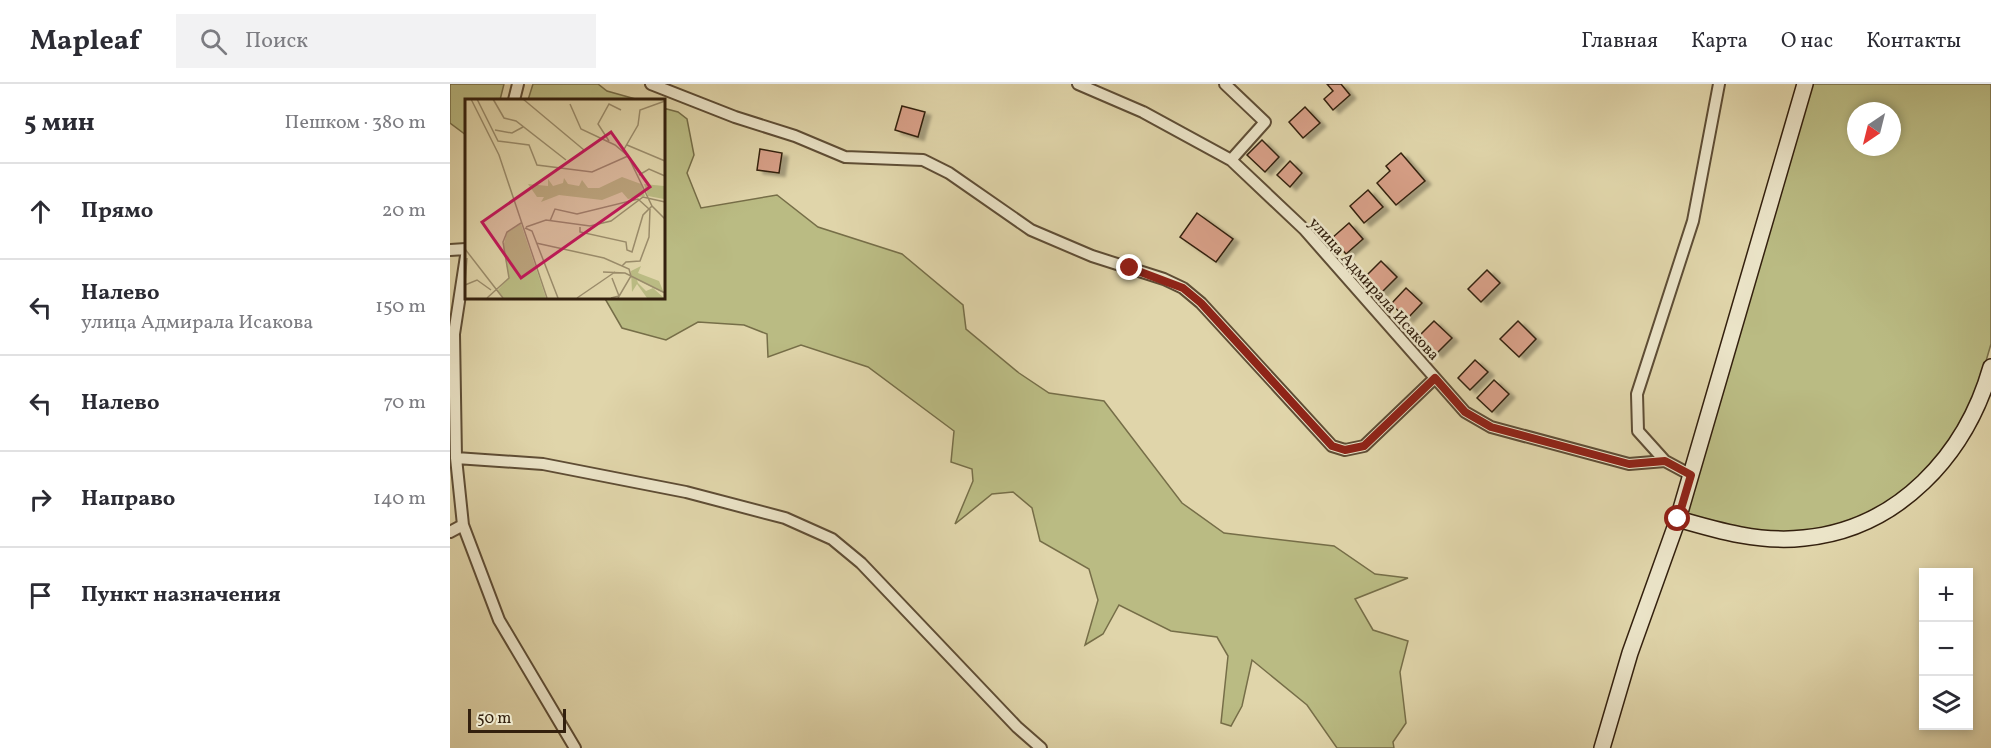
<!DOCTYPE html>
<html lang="ru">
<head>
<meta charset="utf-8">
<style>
  :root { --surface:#fff; --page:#f2f2f3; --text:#2b2b33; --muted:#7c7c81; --line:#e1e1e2 }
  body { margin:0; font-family:Vollkorn,serif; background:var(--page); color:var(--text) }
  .controls { position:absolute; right:18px; bottom:18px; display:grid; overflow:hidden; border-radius:0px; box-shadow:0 3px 9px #0003 }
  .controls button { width:54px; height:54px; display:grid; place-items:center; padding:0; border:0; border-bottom:2px solid var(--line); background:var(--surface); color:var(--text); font:30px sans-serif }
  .compass { position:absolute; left:1397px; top:18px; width:54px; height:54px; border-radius:50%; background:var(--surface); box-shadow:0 3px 9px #0003; rotate:215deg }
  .scale { position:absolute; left:18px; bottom:15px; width:98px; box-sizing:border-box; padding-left:6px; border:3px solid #33200e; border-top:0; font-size:16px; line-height:21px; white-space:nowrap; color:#33200e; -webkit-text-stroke:4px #ebe4c8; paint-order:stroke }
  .stop { position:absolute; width:18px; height:18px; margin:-14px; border:4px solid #8f2418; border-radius:50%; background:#fff }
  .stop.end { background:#8f2418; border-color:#fff; box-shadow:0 2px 6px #0008 }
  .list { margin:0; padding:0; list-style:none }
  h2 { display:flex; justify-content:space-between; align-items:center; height:78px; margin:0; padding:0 24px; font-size:26px }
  h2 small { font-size:20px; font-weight:400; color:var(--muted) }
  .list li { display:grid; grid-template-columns:39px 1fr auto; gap:18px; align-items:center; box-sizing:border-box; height:96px; padding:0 24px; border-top:2px solid var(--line) }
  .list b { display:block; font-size:22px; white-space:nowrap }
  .list p { margin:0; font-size:20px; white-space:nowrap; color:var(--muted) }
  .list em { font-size:20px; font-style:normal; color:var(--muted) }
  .icon { flex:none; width:33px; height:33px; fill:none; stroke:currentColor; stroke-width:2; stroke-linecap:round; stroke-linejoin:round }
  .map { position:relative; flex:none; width:1541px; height:664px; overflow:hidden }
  header { display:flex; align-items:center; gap:36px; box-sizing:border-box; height:84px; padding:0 30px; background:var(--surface); border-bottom:2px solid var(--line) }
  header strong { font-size:28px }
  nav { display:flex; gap:33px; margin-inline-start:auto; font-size:21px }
  .search { width:420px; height:54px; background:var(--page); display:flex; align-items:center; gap:15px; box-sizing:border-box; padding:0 21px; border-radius:0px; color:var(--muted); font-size:22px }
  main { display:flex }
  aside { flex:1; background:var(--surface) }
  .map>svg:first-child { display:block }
</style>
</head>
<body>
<header>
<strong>Mapleaf</strong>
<div class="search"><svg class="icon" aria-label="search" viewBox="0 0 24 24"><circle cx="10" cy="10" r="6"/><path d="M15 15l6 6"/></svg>Поиск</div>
<nav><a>Главная</a><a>Карта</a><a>О нас</a><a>Контакты</a></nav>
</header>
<main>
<aside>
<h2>5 мин<small>Пешком · 380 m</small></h2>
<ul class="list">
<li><svg class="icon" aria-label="ahead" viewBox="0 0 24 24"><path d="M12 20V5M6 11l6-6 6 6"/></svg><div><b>Прямо</b></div><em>20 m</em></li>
<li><svg class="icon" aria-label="left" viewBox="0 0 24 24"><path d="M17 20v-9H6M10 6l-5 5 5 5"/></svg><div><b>Налево</b><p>улица Адмирала Исакова</p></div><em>150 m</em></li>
<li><svg class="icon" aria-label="left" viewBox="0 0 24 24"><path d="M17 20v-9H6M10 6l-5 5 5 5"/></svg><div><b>Налево</b></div><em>70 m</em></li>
<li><svg class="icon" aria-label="right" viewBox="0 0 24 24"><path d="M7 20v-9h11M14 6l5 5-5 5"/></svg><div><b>Направо</b></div><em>140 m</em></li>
<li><svg class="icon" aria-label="arrive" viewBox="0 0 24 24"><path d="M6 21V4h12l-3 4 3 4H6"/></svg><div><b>Пункт назначения</b></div></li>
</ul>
</aside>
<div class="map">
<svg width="1541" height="664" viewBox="0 0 1541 664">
  <defs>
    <filter id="shadow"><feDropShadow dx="6" dy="3.5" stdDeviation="1.5" flood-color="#0004"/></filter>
  </defs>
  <rect width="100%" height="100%" fill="#e0d5aa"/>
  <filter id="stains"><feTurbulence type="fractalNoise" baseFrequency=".00333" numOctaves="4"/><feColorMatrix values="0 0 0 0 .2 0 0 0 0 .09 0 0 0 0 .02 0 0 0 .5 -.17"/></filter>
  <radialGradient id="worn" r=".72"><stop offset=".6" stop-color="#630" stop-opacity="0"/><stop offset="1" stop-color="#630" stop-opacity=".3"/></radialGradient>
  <path fill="#babb83" stroke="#766e48" stroke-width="1.5" fill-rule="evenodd" d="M0,0H54L50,16H16V51L0,39Z
    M83,0H148L157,7L189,16H78Z
    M1360,0H1541V260L1529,301L1508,349L1478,388L1437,421L1392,444L1307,451L1233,433ZM1406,27H1442V63H1406Z
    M213,24L228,28L237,35L244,71L237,89L251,124L327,111L368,143L452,170L513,221L516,245L569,289L599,309L654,317L732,419L774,449L884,462L925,490L958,494L905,515L923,546L958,557L950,588L956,639L943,658L944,664H887L857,621L802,576L792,622L781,642L771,639L778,572L767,553L721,547L669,521L653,550L635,561L648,516L639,485L590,457L582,424L563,408L542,410L505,440L523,397L522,385L501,378L504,347L418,283L351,261L318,273L317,250L294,241L248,238L216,256L172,244L154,213H213Z"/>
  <path fill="#d8a088" stroke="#33200e" stroke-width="1.5" filter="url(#shadow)" d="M877,0H891L900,11L883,26L874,15L883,7Z
    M452,22L475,28L468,53L445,46Z
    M855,23L870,39L853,54L839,38Z
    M812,56L829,73L815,88L797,71Z
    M310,65L332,69L329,89L307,86Z
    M951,69L975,97L946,121L927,99L940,87L936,82Z
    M840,77L852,89L840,103L827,91Z
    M918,106L933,123L914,139L900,122Z
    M747,129L783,155L766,178L730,153Z
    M899,139L913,155L896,170L882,154Z
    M931,177L947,193L931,209L915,193Z
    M1037,186L1050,199L1031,218L1018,205Z
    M956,204L972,219L957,235L941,220Z
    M984,237L1002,254L986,270L968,253Z
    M1068,237L1086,255L1069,273L1050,255Z
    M1025,276L1038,288L1020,306L1008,294Z
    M1044,296L1059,310L1042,328L1027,314Z"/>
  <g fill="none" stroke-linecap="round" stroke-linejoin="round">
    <defs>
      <path id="minor" d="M201,0L285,33L345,52L395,73L473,76L499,89L581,146L642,172L714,195L733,204L751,219L882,362L895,366L914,362L985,294
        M628,0L693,28L781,76L854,145L1015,328L1041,343L1179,380L1215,377
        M775,0L815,38L781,76
        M64,16L68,0
        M0,166L16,165
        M16,172L4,250L6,374L13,441L49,536L125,664
        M6,374L93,380L236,408L335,434L382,455L411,479L567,643L591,664
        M1241,391L1215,377L1188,347L1187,310L1243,137L1269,0
        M0,448L13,441"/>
      <path id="secondary" d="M1228,435C1269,447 1311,459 1354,454C1448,445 1516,371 1541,283
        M1152,664L1180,569L1228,435L1355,0"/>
    </defs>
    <use href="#minor" stroke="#5e4d35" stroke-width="14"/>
    <use href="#secondary" stroke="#33200e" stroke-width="18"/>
    <use href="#minor" stroke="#ebe4c8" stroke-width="10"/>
    <use href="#secondary" stroke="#ebe4c8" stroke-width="15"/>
  </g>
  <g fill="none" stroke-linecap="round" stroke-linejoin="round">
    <path stroke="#8f2418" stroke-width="8" d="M680,184L733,204L751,219L882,362L895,366L914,362L985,294L1015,328L1041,343L1179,380L1215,377L1241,391L1228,435"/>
  </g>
  <g text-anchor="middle" stroke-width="5" stroke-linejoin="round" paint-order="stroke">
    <g font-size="16" fill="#33200e" stroke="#ebe4c8">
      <text transform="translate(925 204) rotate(48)" y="6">улица Адмирала Исакова</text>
    </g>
  </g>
  <g transform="translate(15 15)">
    <rect width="200" height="200" fill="#e0d5aa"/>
    <path d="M157,78L176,85L180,97L163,100L157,93L137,101L94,96L76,103L79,98H72L63,85L83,87V80L88,87L98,84L99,79L103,85L114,87L117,81L123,89H134ZM179,85L199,87V100L183,97ZM56,125L81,199H38L32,192L44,179L38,148L42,133ZM176,167L173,174L194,182L199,194L172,181L173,184L181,192L188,189L199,199H182L172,185L167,193L166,172Z" fill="#babb83"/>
    <path fill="none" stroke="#9b8d6c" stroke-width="1.5" d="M6,0L34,56L82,199M12,0L33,42L64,46L72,66L127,73L163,57M28,0L39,19L51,22L101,61M58,0L119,51M105,5L116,30L150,46L163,57L187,107L200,120M30,31L47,34L58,28M144,42L133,25L144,5L156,11M162,46L200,62M158,52L173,26L175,11L200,2M174,76L184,70L200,77M85,122L90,110L112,115L173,100L184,110M61,128L81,121L125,127L146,122L178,98L200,103M115,128V133L161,143L162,151L167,153L178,116L187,107M60,129L67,132L93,199M71,144L139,159L164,170L166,177L153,199M0,150L38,199M157,167L161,163L175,162L184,138L185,110M138,173L160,174L200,194M0,183L2,159M0,186L12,181L26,191M22,199L44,179L38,143L42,133L56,124M112,199L150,173M146,199L154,197L147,179"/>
    <path fill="#c2185b" fill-opacity="0.15" stroke="#c2185b" stroke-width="3" d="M146,33L185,88L56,179L17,123Z"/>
    <rect width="200" height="200" fill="none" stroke="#33200e" stroke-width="3"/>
  </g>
  <rect width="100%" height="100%" filter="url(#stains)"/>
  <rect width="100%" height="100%" fill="url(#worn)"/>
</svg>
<div class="controls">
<button>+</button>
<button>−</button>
<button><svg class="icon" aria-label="layers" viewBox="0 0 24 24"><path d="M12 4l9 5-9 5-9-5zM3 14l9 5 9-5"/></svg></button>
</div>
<svg class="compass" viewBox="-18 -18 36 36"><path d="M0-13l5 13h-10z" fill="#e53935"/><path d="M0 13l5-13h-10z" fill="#7c7c81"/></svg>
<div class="scale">50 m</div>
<div class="stop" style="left:1228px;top:435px"></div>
<div class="stop end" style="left:680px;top:184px"></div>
</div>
</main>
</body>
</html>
